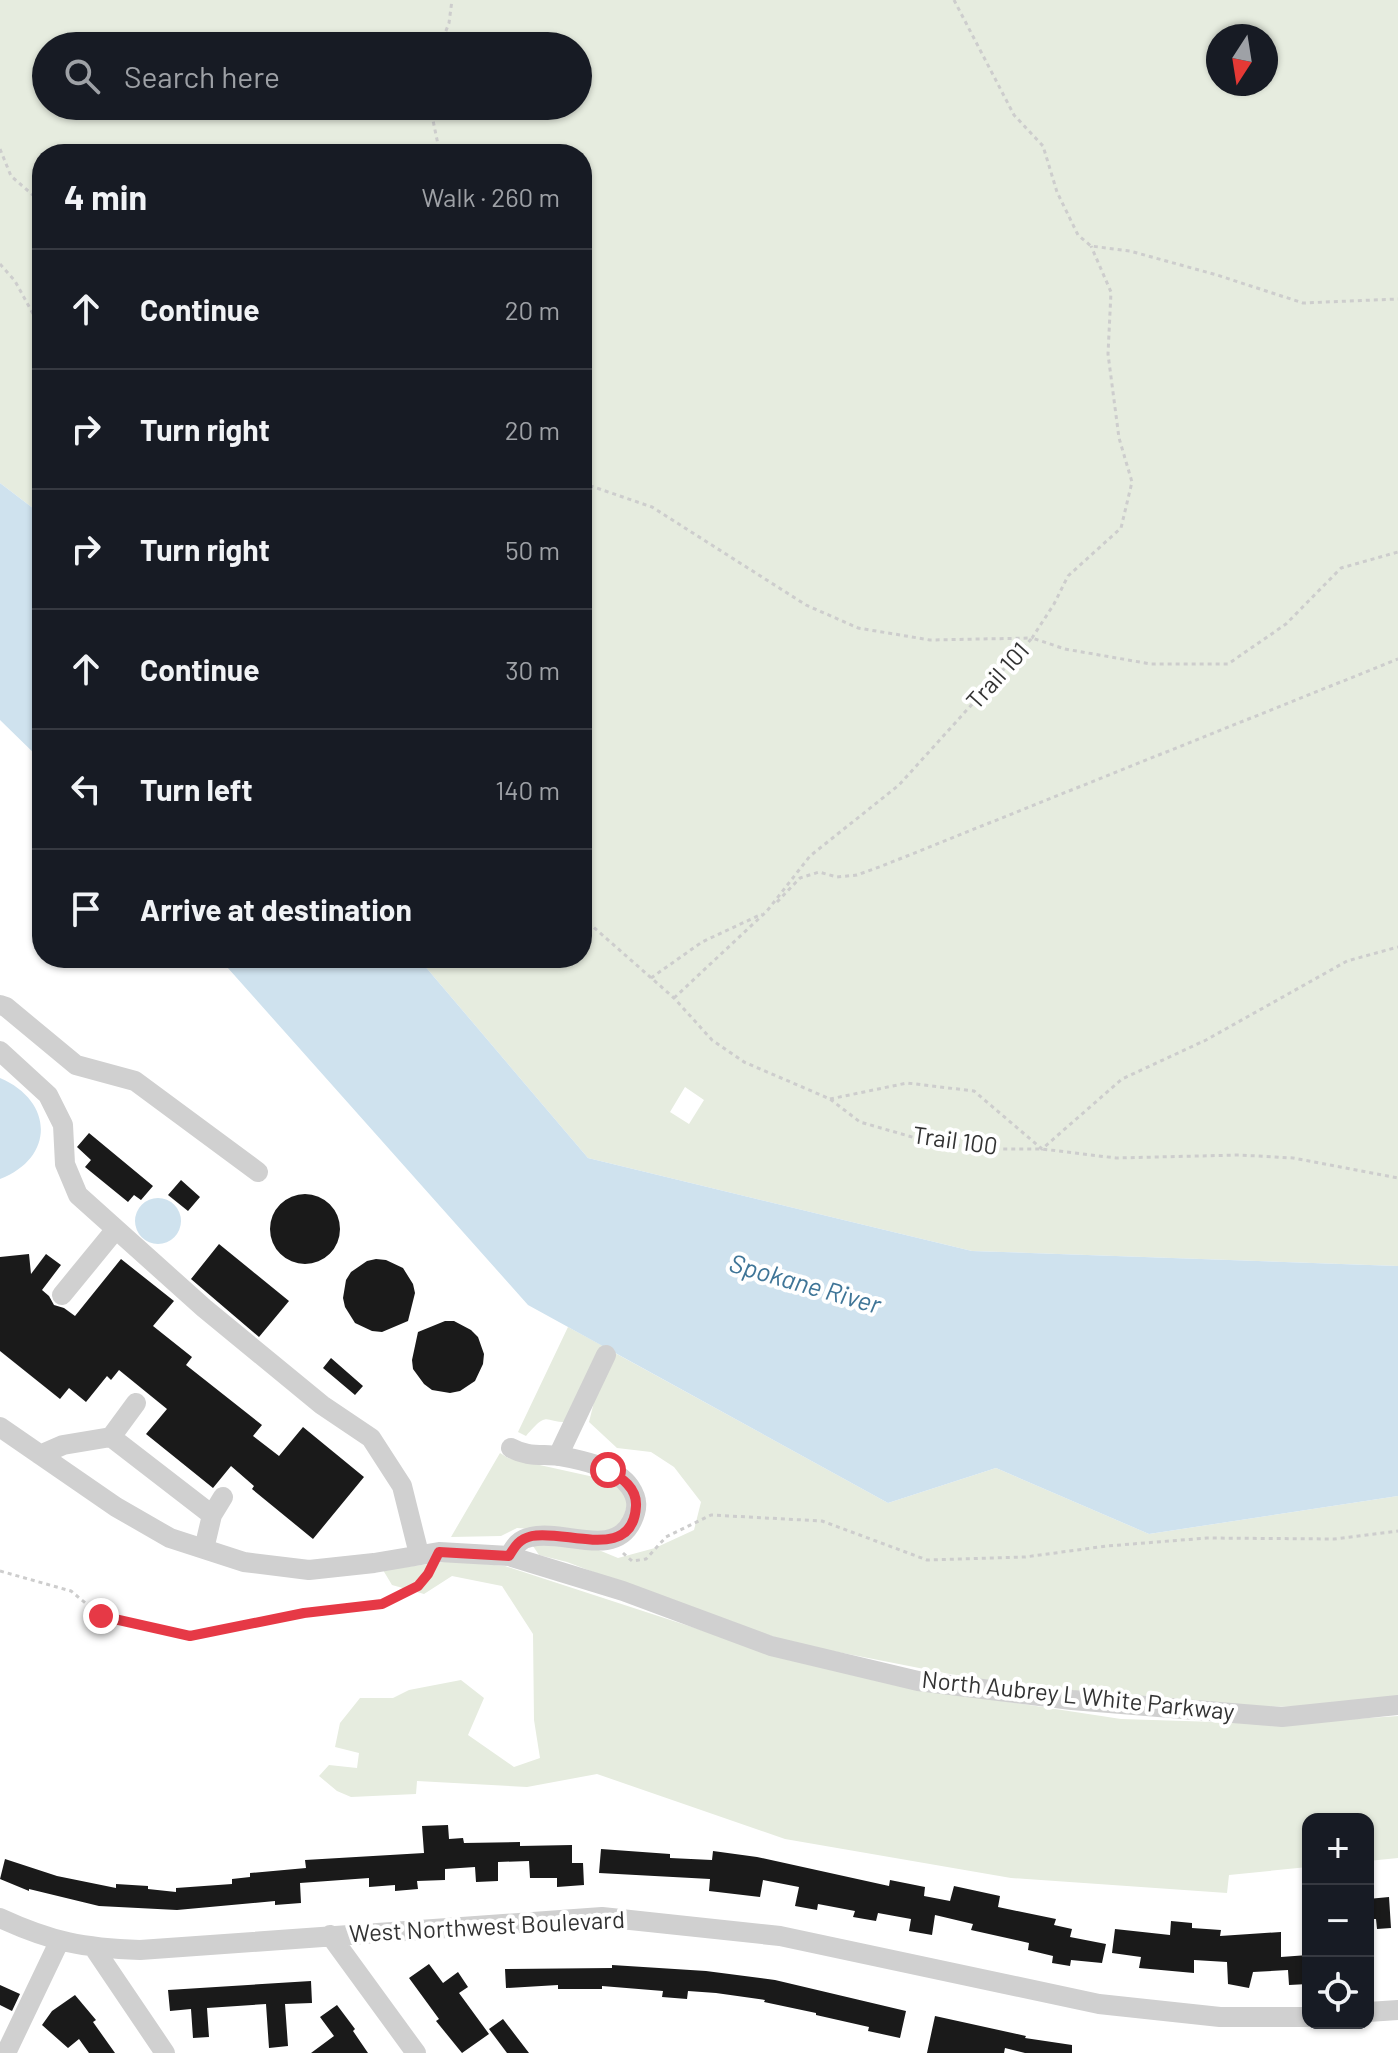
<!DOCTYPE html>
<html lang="en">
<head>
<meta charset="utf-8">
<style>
  :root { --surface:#171b24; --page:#20242c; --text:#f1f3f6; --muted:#9ea1a6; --line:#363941 }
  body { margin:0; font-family:Barlow,sans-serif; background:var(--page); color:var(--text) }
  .controls { position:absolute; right:24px; bottom:24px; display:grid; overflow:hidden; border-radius:16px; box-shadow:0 2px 6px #0004 }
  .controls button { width:72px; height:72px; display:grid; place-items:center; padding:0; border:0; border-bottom:2px solid var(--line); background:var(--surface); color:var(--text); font:40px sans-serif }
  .compass { position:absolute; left:1206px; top:24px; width:72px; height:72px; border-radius:50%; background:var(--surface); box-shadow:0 2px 6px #0004; rotate:192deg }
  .stop { position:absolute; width:24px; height:24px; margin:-18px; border:6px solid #e63946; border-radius:50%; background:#fff }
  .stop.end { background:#e63946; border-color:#fff; box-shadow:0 2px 8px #0008 }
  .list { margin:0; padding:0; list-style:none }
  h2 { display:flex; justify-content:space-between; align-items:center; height:104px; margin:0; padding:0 32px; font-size:34px }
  h2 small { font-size:26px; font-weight:400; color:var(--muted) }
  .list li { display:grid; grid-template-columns:52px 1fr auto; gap:24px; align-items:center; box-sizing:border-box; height:120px; padding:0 32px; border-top:2px solid var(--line) }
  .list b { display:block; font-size:30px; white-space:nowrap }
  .list em { font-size:26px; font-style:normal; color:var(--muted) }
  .icon { flex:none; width:44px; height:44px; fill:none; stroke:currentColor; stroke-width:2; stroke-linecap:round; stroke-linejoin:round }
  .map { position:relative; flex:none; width:1398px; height:2053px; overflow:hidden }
  .search { position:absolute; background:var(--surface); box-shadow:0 2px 6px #0004; left:32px; top:32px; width:560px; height:88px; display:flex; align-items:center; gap:20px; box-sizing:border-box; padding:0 28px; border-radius:44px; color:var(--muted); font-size:30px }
  .panel { position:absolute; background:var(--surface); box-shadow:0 2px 6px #0004; left:32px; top:144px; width:560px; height:824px; border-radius:32px }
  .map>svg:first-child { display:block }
</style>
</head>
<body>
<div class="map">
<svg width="1398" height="2053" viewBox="0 0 1398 2053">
  <rect width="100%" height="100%" fill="#fff"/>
  <path fill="#e6ecdf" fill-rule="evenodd" d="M0,0H1398V1266L972,1251L588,1158L418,958H582V154H42V515L0,483ZM1218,36H1266V84H1218ZM46,46H578V106H46ZM685,1087L704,1100L689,1124L670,1112Z
    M568,1327L603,1346L571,1422C543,1424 550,1408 526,1436L518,1432Z
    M615,1353L888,1503L996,1468L1149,1534L1398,1496V1700L1300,1707L1228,1706L1146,1701L965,1677L802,1645L727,1623L567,1562L539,1555L533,1546L572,1539L618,1558L655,1548L694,1530L701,1502L674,1467L651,1452L617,1448L589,1422L594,1402Z
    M500,1453L508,1458L603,1479L618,1486L628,1501L623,1520L611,1530L594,1533L517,1528L501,1536L451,1537Z
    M452,1561L505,1566L784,1657L910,1687L1121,1719L1280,1724L1398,1716V1858L1368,1861V1819H1308V1867L1229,1875L1227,1893L1011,1878L785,1839L597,1774L527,1787L417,1781L416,1794L351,1797L337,1791L319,1776L329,1765L357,1768L359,1753L335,1747L340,1723L360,1698H393L409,1690L461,1680L484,1698L468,1735L514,1767L540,1758L534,1720L533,1634L502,1586L452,1576L424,1594L392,1585L383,1570Z"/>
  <path fill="#cfe2ee" d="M0,483L42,515V761L0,720Z
    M219,958H418L588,1158L972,1251L1398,1266V1496L1149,1534L996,1468L888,1503L528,1305Z
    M0,1078C54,1101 55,1158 0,1179Z
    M135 1221a23 23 0 1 1 46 0a23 23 0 1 1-46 0Z"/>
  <path fill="#1a1a1a" d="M89,1133L153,1186L141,1200L134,1195L128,1202L85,1167L91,1160L77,1147Z
    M181,1180L200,1197L188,1211L168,1195Z
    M270 1229a35 35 0 1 1 70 0a35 35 0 1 1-70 0Z
    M219,1244L289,1301L259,1337L191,1279Z
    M29,1254L31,1274L46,1254L61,1265L42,1290L49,1296L54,1305L64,1308L75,1316L121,1259L174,1301L153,1326L192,1357L186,1365L262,1425L253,1436L279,1456L303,1427L364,1477L313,1539L252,1489L254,1486L231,1466L213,1488L146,1434L167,1409L119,1370L111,1380L107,1376L86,1402L69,1388L60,1399L0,1351V1257Z
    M376,1259L386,1260L403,1268L413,1284L415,1293L408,1321L382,1332L372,1331L355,1323L345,1307L343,1298L346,1280L351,1272L367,1261Z
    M445,1321H454L471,1330L478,1337L484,1354L483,1364L475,1381L460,1391L450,1393L432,1390L424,1384L413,1369L412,1360L418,1332Z
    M331,1358L363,1386L355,1395L323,1368Z
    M448,1825L449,1839L463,1838L464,1843L520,1842V1846L572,1845V1863H583L584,1885L557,1887V1878H530L529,1861L498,1862V1881L476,1882L475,1867L445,1869V1880L417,1881L418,1889L395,1891V1885L369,1887V1878L300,1883L301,1903L275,1905V1901L177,1910L99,1906L29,1889V1891L0,1879L5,1859L57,1876L116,1888V1884L148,1886V1889L176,1892V1888L232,1884V1879L250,1877V1873L306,1868L305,1860L424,1853L422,1826Z
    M601,1849L670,1854V1858L712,1860L713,1851L757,1857L889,1886L890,1880L925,1887L924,1896L950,1901L954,1886L1000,1896L998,1907L1056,1919L1054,1925L1072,1929L1070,1937L1106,1944L1102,1963L1071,1960L1070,1966L1052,1963L1053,1956L1028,1950L1029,1943L971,1930L973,1924L935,1915L932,1935L909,1931L911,1919L878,1913L876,1921L853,1917L855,1911L818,1904L817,1910L795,1906L799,1887L763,1880L760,1897L709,1891L710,1879L599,1873Z
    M1389,1897L1391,1928L1377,1929L1376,1919H1368V1899Z
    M1171,1921L1192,1923V1928L1221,1930L1220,1936L1281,1932V1957L1308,1955V1984L1289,1985L1288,1970L1253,1972L1249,1988L1228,1984L1227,1962L1194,1960V1973L1139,1968L1141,1957L1112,1953L1115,1929L1170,1935Z
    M429,1964L443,1983L458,1972L468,1987L459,1993L489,2034L462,2053L436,2021L439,2019L409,1978Z
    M612,1965L706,1971L775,1980L906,2011L900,2038L868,2031L869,2027L816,2015V2013L764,2002L765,2000L716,1993L688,1991L687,1999L662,1997L663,1991L602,1986V1989H558V1985L506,1988L505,1969L612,1968Z
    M311,1981L312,2003L285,2004L288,2046L269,2048L266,2004L207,2008L209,2037L193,2038L191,2009L170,2011L168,1990Z
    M0,1985L20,1994L12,2011L0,2005Z
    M75,1995L96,2020L93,2022L115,2053H89L79,2039L68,2048L42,2025L52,2011Z
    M337,2005L355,2029L353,2031L368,2053H311L334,2036L320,2017Z
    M935,2016L1026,2036L1025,2038L1072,2045V2053H1025L1005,2048L1004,2053H927Z
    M503,2019L529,2053H507L489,2029Z"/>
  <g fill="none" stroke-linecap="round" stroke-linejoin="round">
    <path stroke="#cdcdcd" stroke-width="3" stroke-dasharray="4 4" stroke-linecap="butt" d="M954,0L1014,115L1043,146L1057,192L1078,235L1091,246L1130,251L1217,275L1303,303L1398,299
      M440,46L449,23L452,0
      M430,106L440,154
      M0,149L11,176L42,203
      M0,264L15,281L42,330
      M582,483L652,507L806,605L858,628L930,640L1032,638L1054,604L1068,576L1121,528L1132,482L1119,438L1108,354L1111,292L1091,246
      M777,902L800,878L819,872L837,877L857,875L882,866L1398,659
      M582,917L674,998L712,1040L744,1062L830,1099L860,1122L919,1139L977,1149H1042L1116,1158L1239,1155L1293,1158L1398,1178
      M651,978L702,942L762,914
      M674,998L767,911L810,856L899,785L1032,638L1065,649L1151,664H1228L1286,624L1341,568L1398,552
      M830,1099L907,1083L974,1091L1042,1149L1122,1079L1206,1040L1347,961L1398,947
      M623,1553L632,1561L646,1559L666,1537L711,1515L822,1521L927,1560L1025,1557L1107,1546L1207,1538L1334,1539L1398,1531
      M0,1571L71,1591L101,1616L190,1636L304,1613L382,1604L418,1586L429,1573"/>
    <path stroke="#d0d0d0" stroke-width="20" d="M0,1005L6,1007L76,1065L135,1081L258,1172
      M0,1051L48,1095L63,1125L65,1164L78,1195L204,1308L322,1405L371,1438L402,1486L419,1554
      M62,1295L116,1229
      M0,1427L116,1507L170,1538L244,1562L309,1570L374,1563L439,1552L509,1556L623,1591L771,1646L918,1681L1072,1700L1282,1717L1398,1705
      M111,1437L136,1403
      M40,1455L63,1445L111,1437L212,1515L204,1549
      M558,1456L606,1355
      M212,1515L223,1497
      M509,1556C515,1546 519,1539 531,1537C563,1529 614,1559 632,1521C638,1508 638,1499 630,1487C616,1467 582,1460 559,1456C541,1454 527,1457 511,1448
      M0,1918C52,1942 84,1948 140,1950L602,1917L780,1936L1099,2004L1220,2017H1308
      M330,1935L416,2053
      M94,1948L165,2053
      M1368,2012L1398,2010
      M6,2053L59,1942"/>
  </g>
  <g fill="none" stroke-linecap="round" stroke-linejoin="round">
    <path stroke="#e63946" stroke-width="10" d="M101,1616L190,1636L304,1613L382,1604L418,1586L428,1574L439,1552L509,1556C515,1546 519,1539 532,1536C565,1529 633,1563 636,1506C637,1488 622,1478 608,1470"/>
  </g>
  <g text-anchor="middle" stroke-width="8" stroke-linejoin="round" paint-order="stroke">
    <g font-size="24" fill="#333" stroke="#fff">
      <text transform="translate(998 676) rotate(-48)" y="8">Trail 101</text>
      <text transform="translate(955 1141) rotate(8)" y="8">Trail 100</text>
      <text transform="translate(1078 1696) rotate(6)" y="8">North Aubrey L White Parkway</text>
      <text transform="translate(487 1927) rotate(-3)" y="8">West Northwest Boulevard</text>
    </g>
    <g font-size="26" font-style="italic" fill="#3f7597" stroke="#fff">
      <text transform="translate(805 1284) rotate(16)" y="9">Spokane River</text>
    </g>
  </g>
</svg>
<div class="controls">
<button>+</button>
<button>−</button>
<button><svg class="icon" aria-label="locate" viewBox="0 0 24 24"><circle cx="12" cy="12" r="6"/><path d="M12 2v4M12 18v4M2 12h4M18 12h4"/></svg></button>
</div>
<svg class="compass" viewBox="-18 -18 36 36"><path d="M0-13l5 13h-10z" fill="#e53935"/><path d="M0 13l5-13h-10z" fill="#9ea1a6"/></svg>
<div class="stop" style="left:608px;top:1470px"></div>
<div class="stop end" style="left:101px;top:1616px"></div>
<div class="search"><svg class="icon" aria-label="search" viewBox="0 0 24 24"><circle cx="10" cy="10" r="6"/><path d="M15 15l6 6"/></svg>Search here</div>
<section class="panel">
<h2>4 min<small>Walk · 260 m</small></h2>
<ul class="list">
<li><svg class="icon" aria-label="ahead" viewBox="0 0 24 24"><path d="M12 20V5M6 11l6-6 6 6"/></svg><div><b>Continue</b></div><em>20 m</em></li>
<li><svg class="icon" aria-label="right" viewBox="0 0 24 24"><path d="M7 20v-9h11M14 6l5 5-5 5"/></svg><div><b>Turn right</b></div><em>20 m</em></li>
<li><svg class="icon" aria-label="right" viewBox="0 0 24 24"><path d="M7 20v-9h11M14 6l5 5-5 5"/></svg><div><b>Turn right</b></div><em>50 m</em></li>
<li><svg class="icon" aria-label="ahead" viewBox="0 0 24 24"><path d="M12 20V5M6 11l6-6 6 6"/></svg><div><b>Continue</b></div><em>30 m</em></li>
<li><svg class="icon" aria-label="left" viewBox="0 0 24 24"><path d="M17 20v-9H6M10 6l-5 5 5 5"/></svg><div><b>Turn left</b></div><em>140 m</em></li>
<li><svg class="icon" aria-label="arrive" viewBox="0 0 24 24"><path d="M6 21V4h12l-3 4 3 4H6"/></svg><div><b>Arrive at destination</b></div></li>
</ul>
</section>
</div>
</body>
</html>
